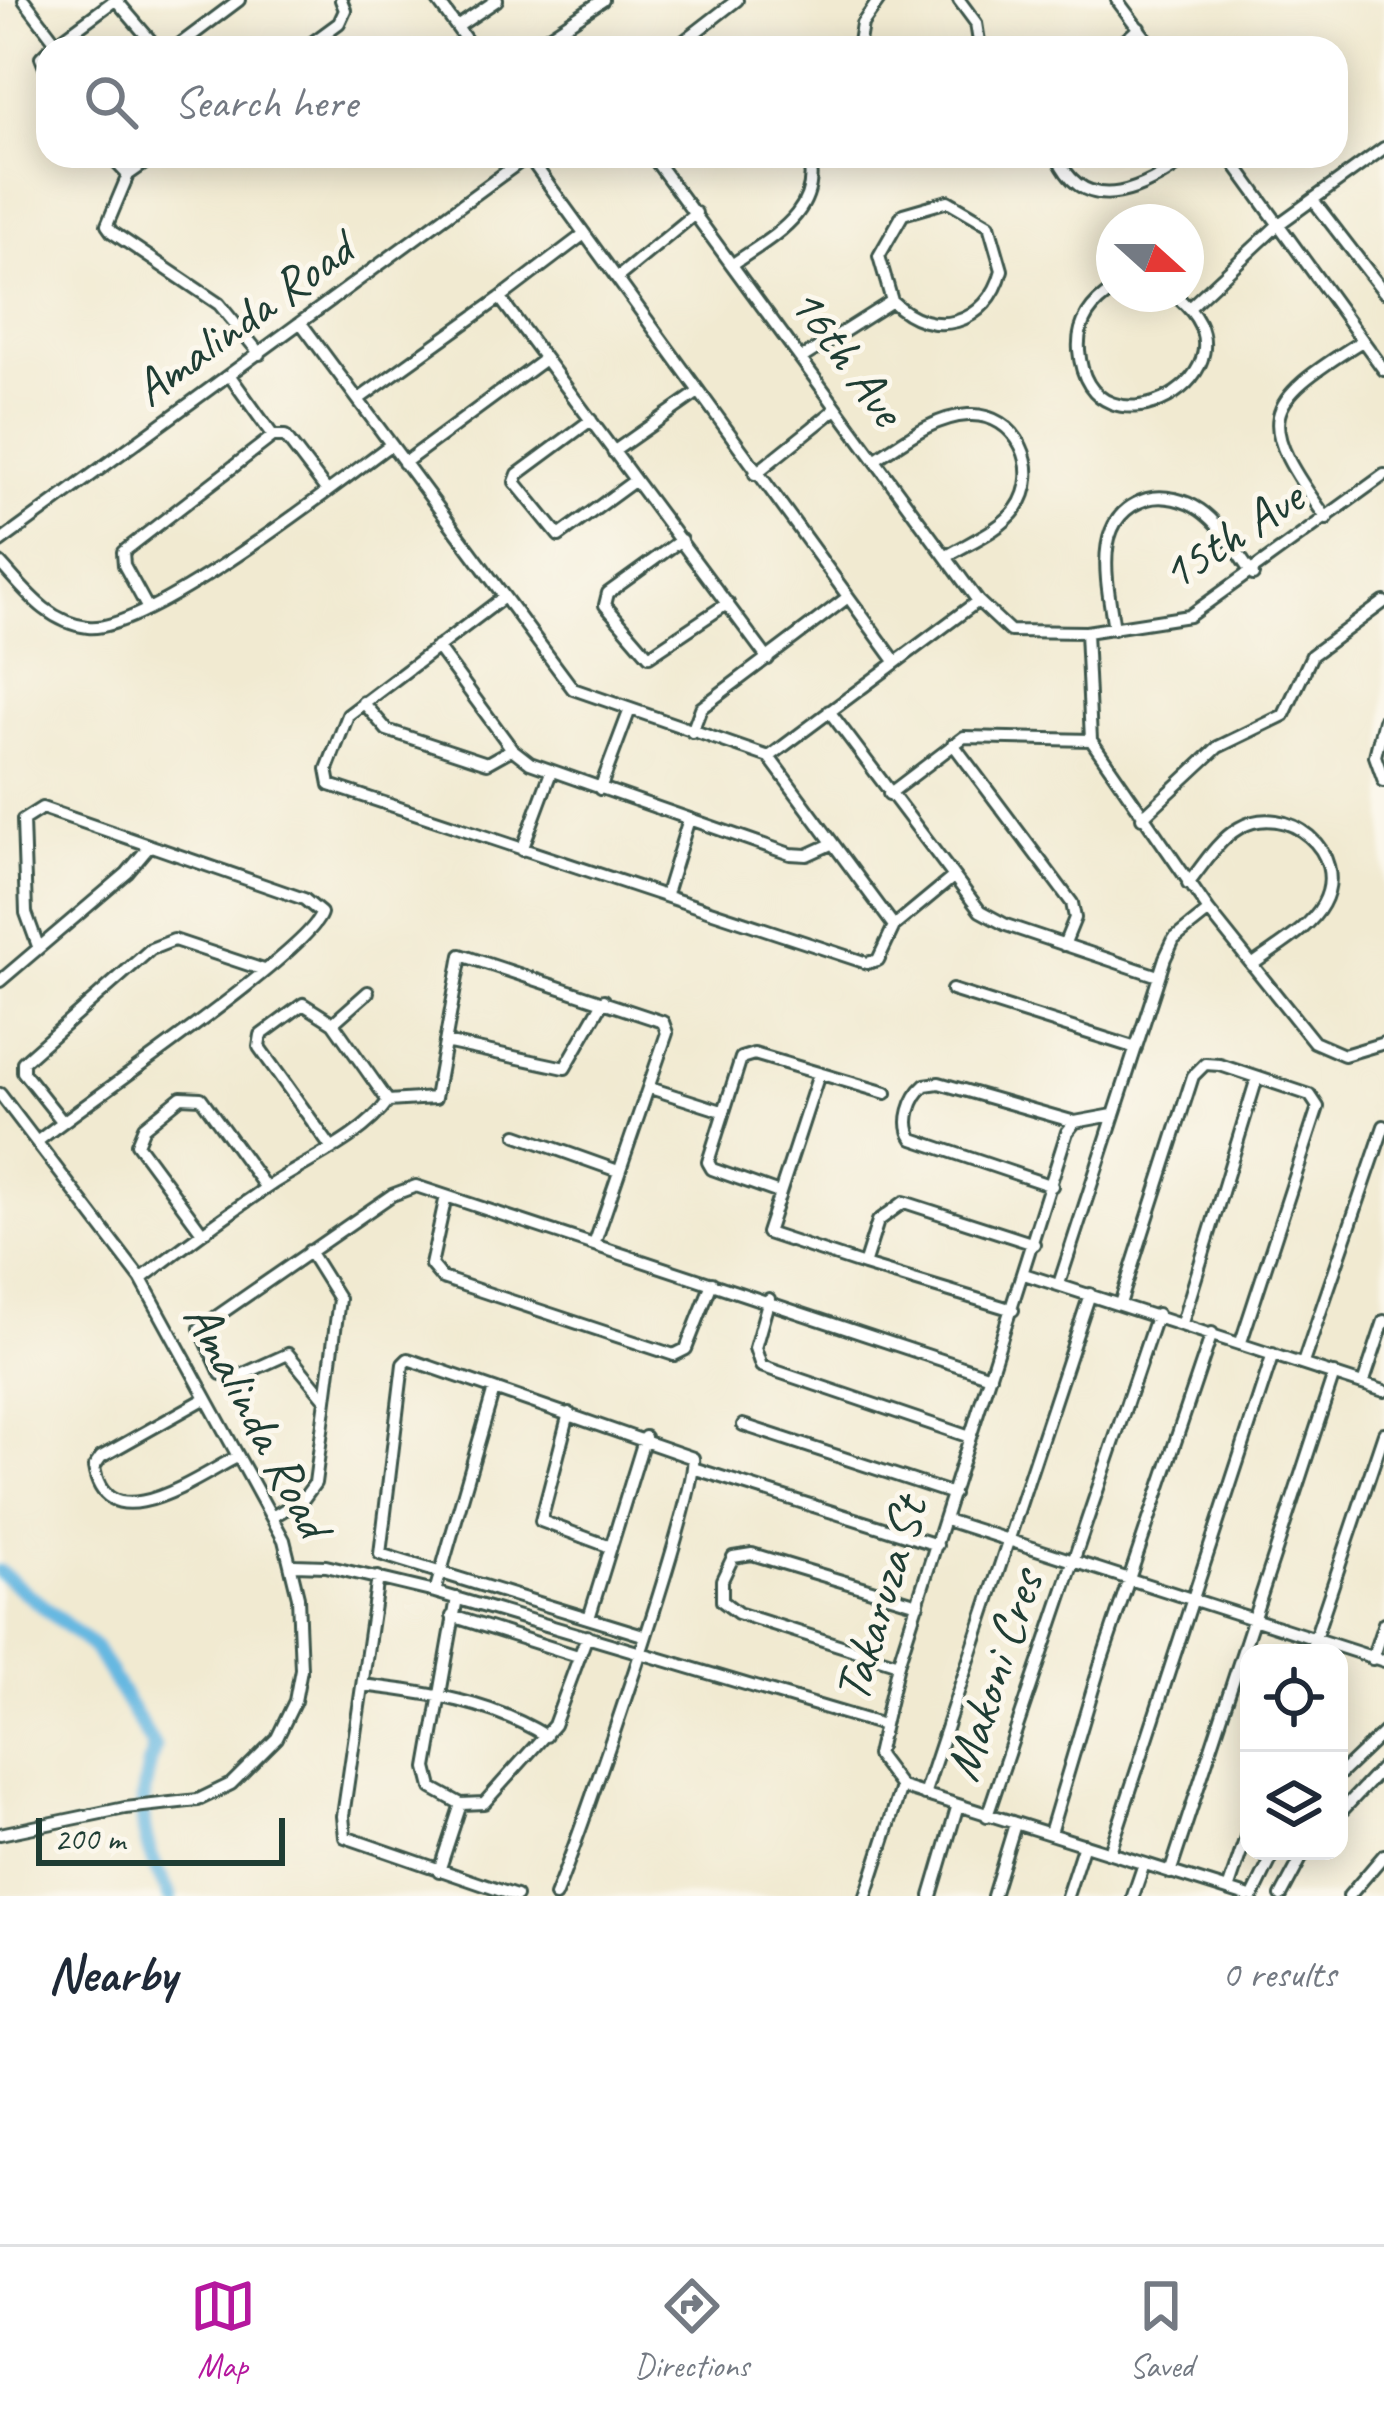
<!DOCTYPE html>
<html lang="en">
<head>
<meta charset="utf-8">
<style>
  :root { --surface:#fff; --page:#f6f6f7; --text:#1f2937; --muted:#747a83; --line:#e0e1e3; --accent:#b5179e }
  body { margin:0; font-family:Caveat,sans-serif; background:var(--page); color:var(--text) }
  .controls { position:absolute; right:36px; bottom:36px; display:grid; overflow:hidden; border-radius:24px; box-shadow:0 6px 30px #0003 }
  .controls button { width:108px; height:108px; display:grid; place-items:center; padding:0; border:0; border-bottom:3px solid var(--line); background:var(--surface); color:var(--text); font:60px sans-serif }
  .compass { position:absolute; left:1096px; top:204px; width:108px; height:108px; border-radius:50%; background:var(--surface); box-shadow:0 6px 30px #0003; rotate:111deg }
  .scale { position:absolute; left:36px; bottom:30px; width:249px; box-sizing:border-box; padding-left:12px; border:6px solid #1f3d34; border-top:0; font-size:33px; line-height:42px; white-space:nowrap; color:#1f3d34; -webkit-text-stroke:9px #fbf7ec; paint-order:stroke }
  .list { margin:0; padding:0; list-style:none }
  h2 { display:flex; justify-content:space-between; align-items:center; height:156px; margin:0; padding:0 48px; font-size:51px }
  h2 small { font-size:39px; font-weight:400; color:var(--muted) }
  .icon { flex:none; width:66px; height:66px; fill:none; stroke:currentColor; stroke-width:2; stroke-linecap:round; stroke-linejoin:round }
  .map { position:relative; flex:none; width:1384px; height:1896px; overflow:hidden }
  .search { position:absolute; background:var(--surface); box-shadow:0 6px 30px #0003; left:36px; right:36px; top:36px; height:132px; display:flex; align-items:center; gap:30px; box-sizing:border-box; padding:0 42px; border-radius:36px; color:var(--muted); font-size:45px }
  .sheet { height:348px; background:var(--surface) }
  nav { display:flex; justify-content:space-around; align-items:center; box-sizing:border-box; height:168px; border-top:3px solid var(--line); background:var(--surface); font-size:33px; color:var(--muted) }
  nav a { display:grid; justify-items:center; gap:6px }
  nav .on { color:var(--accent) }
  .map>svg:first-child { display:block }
</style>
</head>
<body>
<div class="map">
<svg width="1384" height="1896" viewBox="0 0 1384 1896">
  <rect width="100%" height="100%" fill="#fbf7ec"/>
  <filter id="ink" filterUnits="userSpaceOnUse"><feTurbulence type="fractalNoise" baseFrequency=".00833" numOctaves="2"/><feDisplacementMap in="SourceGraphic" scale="24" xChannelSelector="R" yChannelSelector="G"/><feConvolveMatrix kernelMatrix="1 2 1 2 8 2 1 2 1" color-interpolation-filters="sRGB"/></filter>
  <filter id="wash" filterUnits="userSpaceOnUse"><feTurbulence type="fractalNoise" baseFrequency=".004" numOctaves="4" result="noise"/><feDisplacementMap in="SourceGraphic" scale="48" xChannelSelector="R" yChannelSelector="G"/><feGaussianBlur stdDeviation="2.7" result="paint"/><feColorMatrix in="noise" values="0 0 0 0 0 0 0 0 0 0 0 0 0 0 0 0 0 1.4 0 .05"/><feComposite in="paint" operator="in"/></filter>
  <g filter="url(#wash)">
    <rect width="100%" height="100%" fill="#f1ead1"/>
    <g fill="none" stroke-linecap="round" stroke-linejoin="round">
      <path stroke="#66b8e1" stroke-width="15" d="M0,1572L95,1648L154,1747C137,1809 137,1837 170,1896"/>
    </g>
  </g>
  <g filter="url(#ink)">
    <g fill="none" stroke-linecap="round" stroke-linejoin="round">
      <defs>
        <path id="minor" d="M24,0L56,42
          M116,0L157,48
          M437,0L472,48
          M959,0L976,23L980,48
          M1117,0L1153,48
          M457,27L497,0
          M50,48L115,0
          M175,48L239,0
          M305,48L339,23L345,10L341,0
          M531,48L603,0
          M675,48L737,0
          M858,48L862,24L879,0
          M1117,48L1139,28
          M48,50L41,57L48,75
          M110,156L128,175L107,225L112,232L219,304L260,354
          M528,156L895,661
          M652,156L978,601L1010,631L1086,632L1189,616L1384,475
          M1057,156C1086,223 1150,186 1191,156
          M1229,156L1384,370
          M128,175L155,156
          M1313,200L1384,292
          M583,235L500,298L768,659
          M733,264C773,236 823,212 808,156
          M617,278L696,213
          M1114,290C1092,303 1077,323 1079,350C1088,471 1277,372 1173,294
          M1189,308L1279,224L1384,148
          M301,323L573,689L769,757L894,926L878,960L867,963L330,785L327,769L348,715L504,597
          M802,358L892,301C932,341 988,325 1002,270L989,225L948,201L903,214L879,256L892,301
          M230,376L273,436
          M359,399L500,298
          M591,420L518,474L515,482L559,536L634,481
          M613,452L697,393
          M876,459C904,441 933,417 968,415C1017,412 1044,470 1016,509C1001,530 968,543 947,556
          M404,463L545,359
          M755,474L836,409
          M1327,519C1255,419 1259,405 1362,341
          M681,540L608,593L605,605L649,656L728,603
          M0,542L528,156
          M0,563C25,590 48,623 88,627C146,634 338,483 390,445
          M147,607L124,565L123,552L273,436H285L327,491
          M1114,629C1108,585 1089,517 1147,499C1164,494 1185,500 1200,510C1222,525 1237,554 1253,575
          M1086,632L1091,740L1209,911L1314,1042L1344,1055L1384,1043
          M437,647L512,749L530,763L790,854L807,855L829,845
          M363,702L387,730L487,763L512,749
          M829,711L980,911L1006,925L1158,976
          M1384,720L1375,756L1384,781
          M692,732L701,708L848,597
          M953,744L1072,903L1075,918L1064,945
          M769,757L978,601
          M600,789L629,712
          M889,794L964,737L1091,740
          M1142,818L1218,747L1284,715L1312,655L1384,602
          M522,850L551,772
          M1188,884C1203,865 1218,840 1239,828C1286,800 1351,853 1323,904C1309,930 1276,947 1252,965
          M666,894L689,819
          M894,926L952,878
          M0,981L127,873L148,848
          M952,990L1136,1048
          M333,1023L368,992
          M445,1042L565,1068L604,1000
          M819,1074L767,1233L864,1265
          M650,1088L722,1111
          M0,1094L141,1279L284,1540L298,1597L301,1669L295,1701L277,1738L231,1784L198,1800L125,1808L0,1834
          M388,1101L435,1098L461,955L663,1022L667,1033L594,1245
          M1113,1115L1075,1122L1067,1132L898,1664L877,1755L901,1787L1247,1896
          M62,1121L23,1072V1062L151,949L174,940L264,970
          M517,1135L618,1171
          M38,1141C82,1105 314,948 321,913L304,899L42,808L23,820L26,913L38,946
          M1052,1186L913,1139C902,1123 911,1097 925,1085L939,1083L1075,1122
          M779,1193L712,1169L708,1162L741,1058L754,1054L886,1093
          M446,1196L431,1265L442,1278L674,1355L686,1349L712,1283
          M202,1232L137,1144L144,1127L181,1097L201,1098L266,1188
          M1024,1274L1384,1391
          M141,1279C184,1246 227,1214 272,1184C309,1160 363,1137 388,1101L333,1023L303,1004L261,1035L259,1047L330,1146
          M1059,1284L1165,958L1174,939L1209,911
          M769,1299L755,1348L761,1366L970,1437
          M1120,1304L1193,1076L1205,1064L1220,1065L1310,1095L1318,1107L1241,1342
          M1013,1310L864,1265L878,1221L904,1202L1034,1244
          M1182,1323L1257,1078
          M1303,1363L1384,1126
          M1363,1384L1384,1321
          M206,1398L101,1457L94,1467C106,1545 202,1474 237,1457
          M326,1400L288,1354L237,1377L221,1374L200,1328L392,1195L416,1186L990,1376
          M569,1413L541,1521L608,1546
          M743,1425L953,1494
          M696,1469L937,1545
          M272,1517L304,1498L315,1483L326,1400L339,1299L309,1251
          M946,1520L1384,1661
          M294,1565L326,1566L435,1592L880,1724
          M378,1577L343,1816L345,1837L516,1896
          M435,1592L494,1389
          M457,1598L427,1768L432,1788L461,1804L484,1803L554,1725L587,1636
          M452,1616L578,1656
          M589,1618L645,1437
          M1310,1653L1384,1433
          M1372,1659L1384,1623
          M898,1664L738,1613L722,1601V1580L733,1557L752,1554L918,1604
          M363,1685C428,1693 490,1701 546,1736
          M1339,1775L1384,1732
          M924,1795L1090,1294
          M1339,1814L1384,1766
          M987,1816L1157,1314
          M1050,1833L1100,1665L1212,1333
          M1110,1852L1273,1354
          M439,1871L461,1804
          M1170,1873L1334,1374
          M1228,1890L1249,1828
          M555,1896C577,1845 700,1490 693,1458L408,1359L403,1364L380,1554L643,1635
          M866,1896L901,1787
          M931,1896L957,1808
          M993,1896L1015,1824
          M1067,1896L1084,1844
          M1133,1896L1144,1864
          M1253,1896L1275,1851
          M1281,1896L1305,1851
          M1349,1896L1384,1855"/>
      </defs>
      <use href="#minor" stroke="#3e574c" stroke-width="16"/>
      <use href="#minor" stroke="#fff" stroke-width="10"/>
    </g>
  </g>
  <g text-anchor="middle" stroke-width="10" stroke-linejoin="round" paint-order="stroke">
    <g font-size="51" fill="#1f3d34" stroke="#fbf7ec">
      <text transform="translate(242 318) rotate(-36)" y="18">Amalinda Road</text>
      <text transform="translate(848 355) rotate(54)" y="18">16th Ave</text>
      <text transform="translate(1231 534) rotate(-33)" y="18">15th Ave</text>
      <text transform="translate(259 1419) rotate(62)" y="18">Amalinda Road</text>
      <text transform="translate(879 1599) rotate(-73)" y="18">Takaruza St</text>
      <text transform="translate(992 1675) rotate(-72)" y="18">Makoni Cres</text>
    </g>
  </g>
</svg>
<div class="controls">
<button><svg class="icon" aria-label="locate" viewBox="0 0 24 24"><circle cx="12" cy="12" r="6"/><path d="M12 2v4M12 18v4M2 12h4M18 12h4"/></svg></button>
<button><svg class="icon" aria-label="layers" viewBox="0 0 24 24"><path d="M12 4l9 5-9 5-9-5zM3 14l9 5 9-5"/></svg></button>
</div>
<svg class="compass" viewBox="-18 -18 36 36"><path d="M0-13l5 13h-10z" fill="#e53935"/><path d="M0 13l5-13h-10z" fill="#747a83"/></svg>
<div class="scale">200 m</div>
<div class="search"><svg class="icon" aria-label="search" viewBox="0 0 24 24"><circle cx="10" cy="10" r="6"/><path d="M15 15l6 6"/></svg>Search here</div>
</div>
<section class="sheet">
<h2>Nearby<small>0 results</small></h2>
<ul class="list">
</ul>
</section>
<nav>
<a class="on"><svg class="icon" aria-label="map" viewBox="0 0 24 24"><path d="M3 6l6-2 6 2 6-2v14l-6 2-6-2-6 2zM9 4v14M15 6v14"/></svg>Map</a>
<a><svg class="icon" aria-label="directions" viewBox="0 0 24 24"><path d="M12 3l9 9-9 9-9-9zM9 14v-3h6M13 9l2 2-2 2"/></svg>Directions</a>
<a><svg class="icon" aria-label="saved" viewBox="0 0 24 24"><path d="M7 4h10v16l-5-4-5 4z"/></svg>Saved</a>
</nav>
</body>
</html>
